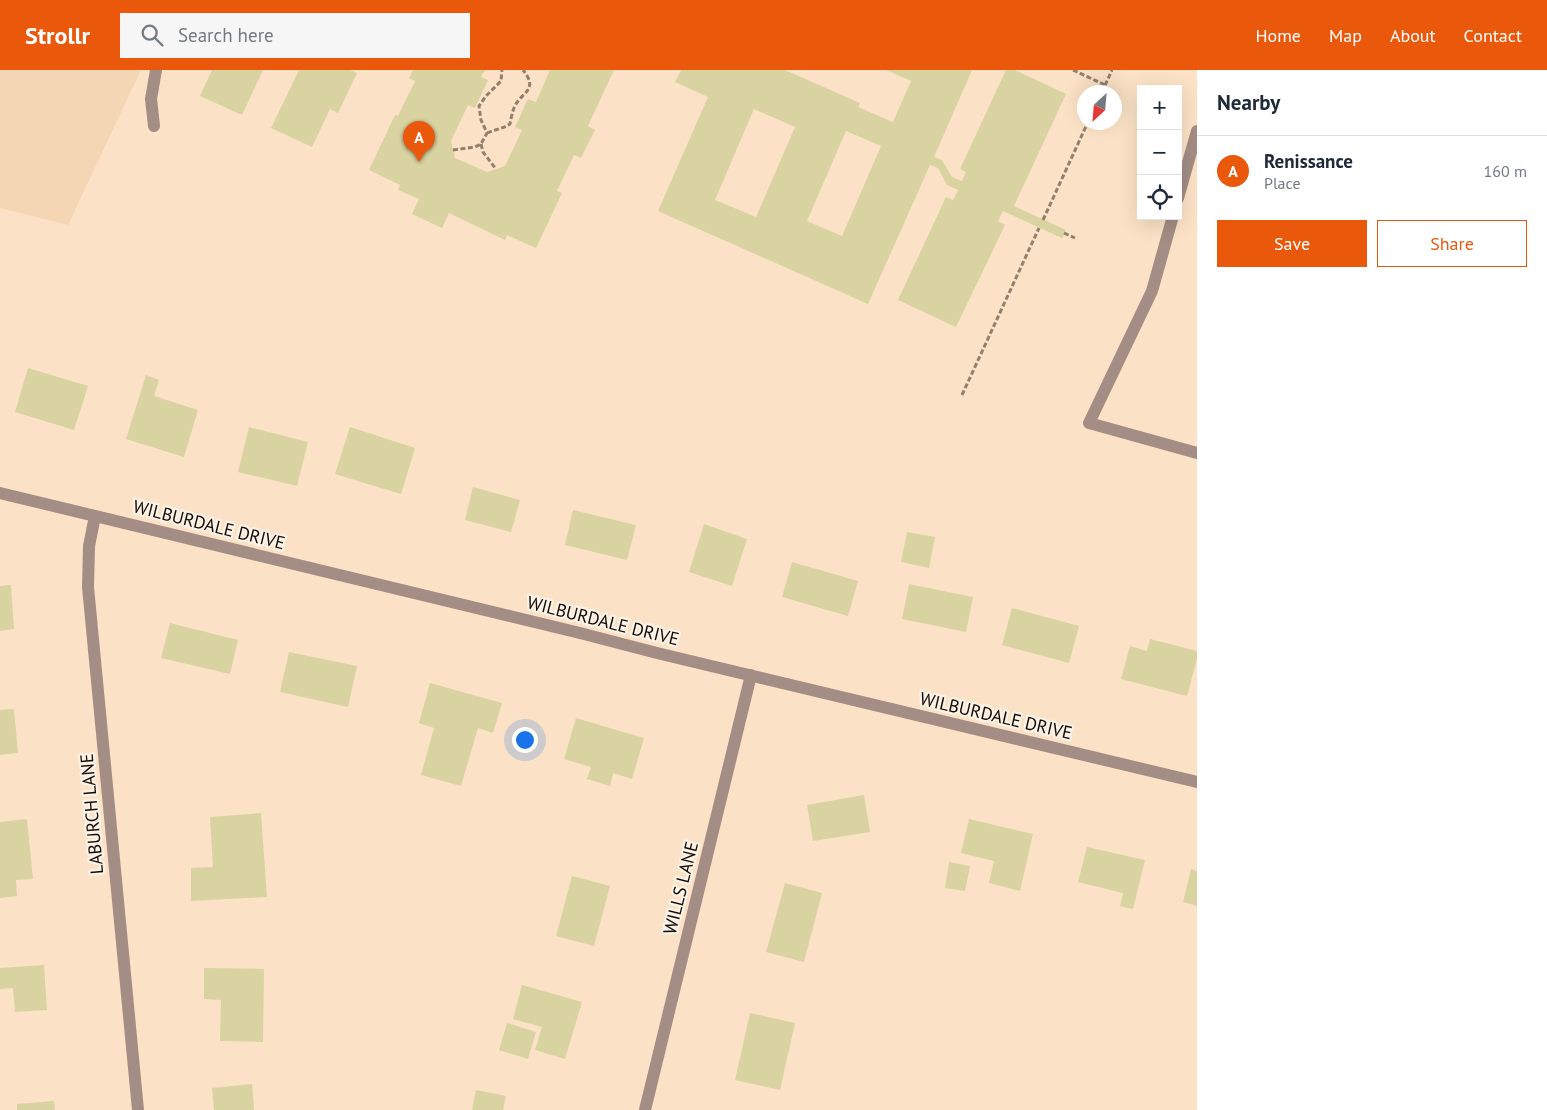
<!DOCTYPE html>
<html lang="en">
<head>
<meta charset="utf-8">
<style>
  :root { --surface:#fff; --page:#f6f6f7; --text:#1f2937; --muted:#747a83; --line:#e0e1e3; --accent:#ea580c }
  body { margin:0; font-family:"PT Sans",sans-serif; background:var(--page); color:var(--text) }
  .controls { position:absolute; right:15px; top:15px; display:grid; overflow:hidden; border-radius:0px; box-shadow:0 5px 20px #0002 }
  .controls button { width:45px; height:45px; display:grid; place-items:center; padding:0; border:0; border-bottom:1px solid var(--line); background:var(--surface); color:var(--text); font:25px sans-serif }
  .compass { position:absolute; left:1077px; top:15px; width:45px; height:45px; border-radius:50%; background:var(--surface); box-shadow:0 5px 20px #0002; rotate:206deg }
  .you { position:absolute; left:524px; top:669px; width:18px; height:18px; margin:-12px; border:4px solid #fff; border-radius:50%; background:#1a73e8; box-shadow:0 0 0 8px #1a73e833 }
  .badge { display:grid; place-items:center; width:32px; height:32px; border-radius:50%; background:var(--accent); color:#fff; font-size:16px; font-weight:700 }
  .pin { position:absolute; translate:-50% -41px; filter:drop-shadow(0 1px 2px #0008) }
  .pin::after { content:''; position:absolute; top:26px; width:18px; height:15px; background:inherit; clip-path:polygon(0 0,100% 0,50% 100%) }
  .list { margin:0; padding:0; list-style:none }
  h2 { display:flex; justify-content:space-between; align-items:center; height:65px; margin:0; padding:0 20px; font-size:21px }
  h2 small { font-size:16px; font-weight:400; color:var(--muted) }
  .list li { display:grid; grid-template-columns:32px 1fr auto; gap:15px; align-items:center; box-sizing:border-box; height:70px; padding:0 20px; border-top:1px solid var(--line) }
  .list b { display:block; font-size:19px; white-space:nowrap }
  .list p { margin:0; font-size:16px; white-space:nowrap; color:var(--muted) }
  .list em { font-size:16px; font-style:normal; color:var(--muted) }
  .actions { display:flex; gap:10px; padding:15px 20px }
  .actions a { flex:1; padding:11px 0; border:1px solid var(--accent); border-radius:0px; text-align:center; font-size:18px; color:var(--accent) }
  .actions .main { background:var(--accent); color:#fff }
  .icon { flex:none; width:28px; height:28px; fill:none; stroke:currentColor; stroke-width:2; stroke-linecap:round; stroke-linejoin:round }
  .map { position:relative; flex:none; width:1197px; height:1040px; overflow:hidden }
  header { display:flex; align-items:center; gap:30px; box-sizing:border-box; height:70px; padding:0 25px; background:var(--accent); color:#fff }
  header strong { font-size:24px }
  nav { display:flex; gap:28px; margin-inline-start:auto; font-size:18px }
  .search { width:350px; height:45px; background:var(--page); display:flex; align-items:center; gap:12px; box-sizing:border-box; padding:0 18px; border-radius:0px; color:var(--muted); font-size:19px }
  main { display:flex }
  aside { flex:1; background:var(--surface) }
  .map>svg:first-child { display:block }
</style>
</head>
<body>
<header>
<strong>Strollr</strong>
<div class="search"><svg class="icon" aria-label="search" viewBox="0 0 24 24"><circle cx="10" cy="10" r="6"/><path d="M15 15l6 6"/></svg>Search here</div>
<nav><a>Home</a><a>Map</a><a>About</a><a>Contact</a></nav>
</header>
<main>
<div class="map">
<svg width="1197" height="1040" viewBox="0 0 1197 1040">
  <rect width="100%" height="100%" fill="#fbe2c6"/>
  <path fill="#f4d6b4" d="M0,0H141L68,155L0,138Z"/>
  <path fill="#d9d2a1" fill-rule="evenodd" d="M212,0H263L242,45L200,26Z
    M299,0H350L357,3L338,43L330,39L312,77L271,58Z
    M413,0H485L481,7L488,10L475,38L468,35L451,71L455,88L487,102L505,96L522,60L515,57L528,29L536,32L550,0H614L588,56L595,60L581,88L574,85L557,121L562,123L536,178L507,165L505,170L449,143L442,158L412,144L419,129L398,120L400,115L369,100L395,45L398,46L415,11L409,8Z
    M681,0H785L860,33L858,37L893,52L911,11L886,0H972L934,87L942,90L952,107L962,111L966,102L960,99L1006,0H1015L1066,24L1014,136L1066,160L1062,168L1003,141L998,151L1005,155L956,257L898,230L946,127L953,130L958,120L947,115L938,98L930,95L868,234L658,141L708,27L675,12ZM754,39L795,57L756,147L715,130ZM846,61L881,76L842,166L807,151Z
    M28,298L88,316L74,360L15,342Z
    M146,305L159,310L154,326L198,340L184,387L126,369Z
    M249,357L308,372L297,416L238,402Z
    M350,357L415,378L401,424L335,404Z
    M473,417L520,430L511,462L465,450Z
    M573,440L636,455L627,490L565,475Z
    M704,454L747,469L732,516L689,502Z
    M907,462L935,467L929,498L901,492Z
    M792,492L858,511L848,546L782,527Z
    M909,514L973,527L966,562L902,549Z
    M11,515L14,559L0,561V516Z
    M1012,538L1079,556L1069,593L1002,575Z
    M170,553L238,570L230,604L161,588Z
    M1150,569L1197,581V589L1187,626L1121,609L1130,576L1147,581Z
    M289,582L357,596L348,637L280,622Z
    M430,613L502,633L493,663L478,658L461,716L421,705L434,658L419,653Z
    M14,639L18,683L0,685V640Z
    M576,648L644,668L632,709L613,703L610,716L587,709L591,697L564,689Z
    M864,725L870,762L813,771L807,735Z
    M261,743L267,827L191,831V798L213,797L210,747Z
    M27,749L33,809L16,810L17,826L0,828V752Z
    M969,749L1033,764L1020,821L989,813L994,791L961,783Z
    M1087,777L1145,790L1133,839L1120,836L1123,823L1078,812Z
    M949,792L970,796L965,821L945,818Z
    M1191,799L1197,801V836L1183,832Z
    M572,806L610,816L594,876L556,866Z
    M785,813L822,823L804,892L766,882Z
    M44,895L47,940L15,942L13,918L0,919V898Z
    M204,898L264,899L263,972L220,971L221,930L204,929Z
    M522,915L582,932L565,989L535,980L542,957L513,949Z
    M750,943L795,953L780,1020L735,1010Z
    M507,953L536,962L528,989L499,980Z
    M252,1014L254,1040H214L212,1018Z
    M476,1020L506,1026L503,1040H472Z
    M54,1031L55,1040H17V1034Z"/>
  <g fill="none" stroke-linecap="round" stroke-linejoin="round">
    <path stroke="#91806d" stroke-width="3" stroke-dasharray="5 2.5" stroke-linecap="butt" d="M1073,0L1105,15
      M1102,22L1112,0
      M487,63C496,59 502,59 510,54C511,49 512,43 514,38C520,22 540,21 523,0
      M481,74L483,82L496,99
      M453,80L475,77L481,74L487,63L481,50L479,36L486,26L501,11L502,0
      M1043,150L1088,52
      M1064,163L1075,168
      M962,325L1039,158"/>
    <path stroke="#a38d85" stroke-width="12" d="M154,56L151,29L156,0
      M1178,128L1197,61
      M1173,146L1152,221L1089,353L1197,383"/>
    <path stroke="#a38d85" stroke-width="12" d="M0,423L580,563L657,583L1197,712
      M95,446L89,476L88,517L138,1040
      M645,1040L751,605"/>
  </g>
  <g text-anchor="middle" stroke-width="4.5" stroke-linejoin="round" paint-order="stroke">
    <g font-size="18" fill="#120b03" stroke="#fcf2e7">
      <text transform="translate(209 455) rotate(14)" y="6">WILBURDALE DRIVE</text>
      <text transform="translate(603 551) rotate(14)" y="6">WILBURDALE DRIVE</text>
      <text transform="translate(996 646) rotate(13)" y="6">WILBURDALE DRIVE</text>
      <text transform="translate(92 744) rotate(-95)" y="6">LABURCH LANE</text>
      <text transform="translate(681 818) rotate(-76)" y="6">WILLS LANE</text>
    </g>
  </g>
</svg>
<div class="controls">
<button>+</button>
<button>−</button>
<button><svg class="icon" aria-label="locate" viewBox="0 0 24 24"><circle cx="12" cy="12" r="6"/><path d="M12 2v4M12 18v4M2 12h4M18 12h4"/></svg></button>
</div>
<svg class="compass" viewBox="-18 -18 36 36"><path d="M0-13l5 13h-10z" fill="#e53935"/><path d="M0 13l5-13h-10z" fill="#747a83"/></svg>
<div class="you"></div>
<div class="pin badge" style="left:419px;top:92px">A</div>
</div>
<aside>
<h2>Nearby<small></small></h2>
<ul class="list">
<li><span class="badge">A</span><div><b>Renissance</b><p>Place</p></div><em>160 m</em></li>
</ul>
<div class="actions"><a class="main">Save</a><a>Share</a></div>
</aside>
</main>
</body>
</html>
